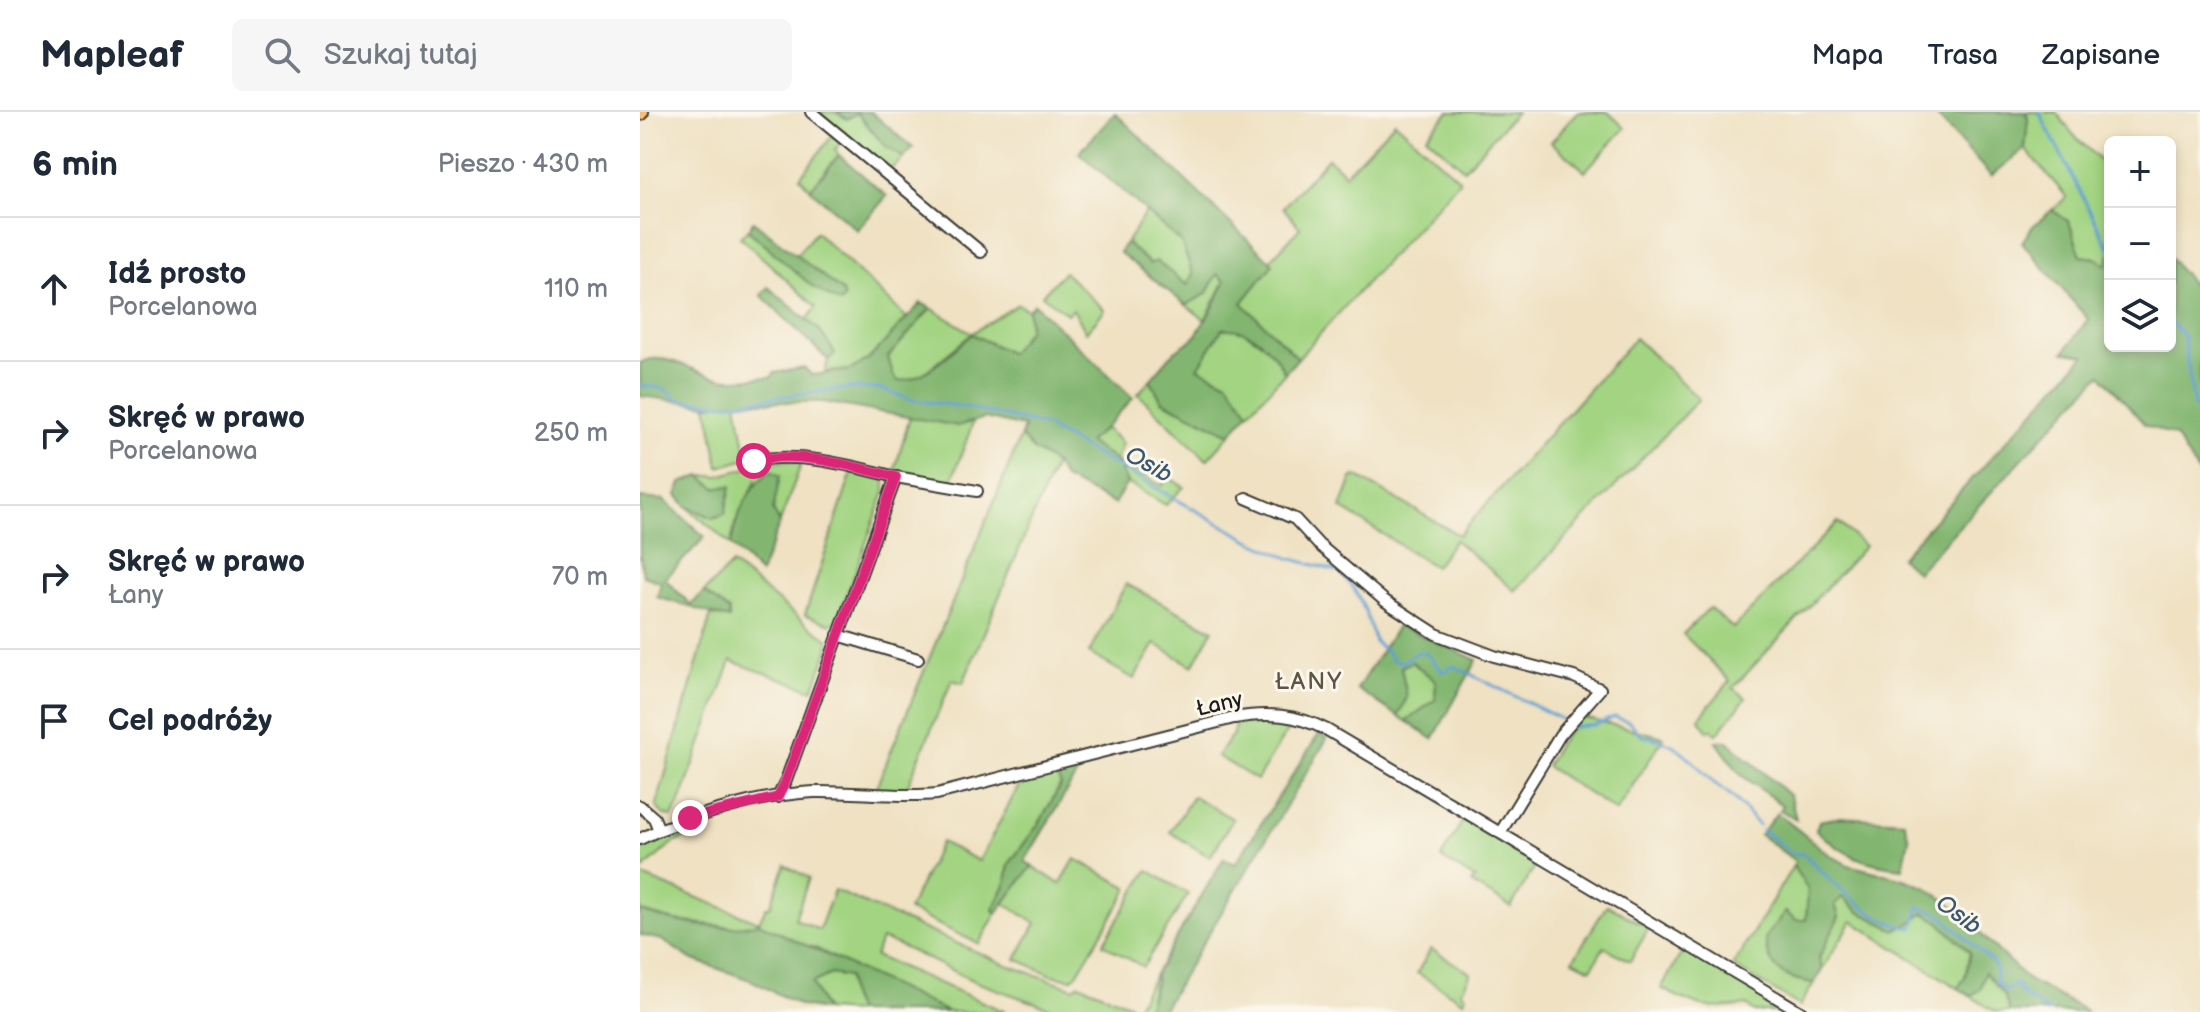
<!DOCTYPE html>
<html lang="pl">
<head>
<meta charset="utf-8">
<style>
  :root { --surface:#fff; --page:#f6f6f7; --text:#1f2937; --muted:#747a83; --line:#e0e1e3 }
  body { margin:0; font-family:"Balsamiq Sans",sans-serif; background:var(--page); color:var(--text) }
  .controls { position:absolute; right:24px; top:24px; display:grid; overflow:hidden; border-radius:12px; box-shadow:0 4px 12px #0003 }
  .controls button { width:72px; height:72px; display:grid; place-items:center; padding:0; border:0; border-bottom:2px solid var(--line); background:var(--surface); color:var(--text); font:40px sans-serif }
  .stop { position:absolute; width:24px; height:24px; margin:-18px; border:6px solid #db2777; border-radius:50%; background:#fff }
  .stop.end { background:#db2777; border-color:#fff; box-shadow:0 2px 8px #0008 }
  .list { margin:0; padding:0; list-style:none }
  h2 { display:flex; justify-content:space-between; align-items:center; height:104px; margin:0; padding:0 32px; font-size:34px }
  h2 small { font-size:26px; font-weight:400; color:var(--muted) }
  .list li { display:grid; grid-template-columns:52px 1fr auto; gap:24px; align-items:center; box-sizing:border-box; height:144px; padding:0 32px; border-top:2px solid var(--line) }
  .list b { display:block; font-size:30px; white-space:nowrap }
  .list p { margin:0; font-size:26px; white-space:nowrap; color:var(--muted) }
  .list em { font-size:26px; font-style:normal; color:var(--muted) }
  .icon { flex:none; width:44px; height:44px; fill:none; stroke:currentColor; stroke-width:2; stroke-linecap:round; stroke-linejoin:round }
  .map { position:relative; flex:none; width:1560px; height:900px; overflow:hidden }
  header { display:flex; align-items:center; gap:48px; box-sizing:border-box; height:112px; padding:0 40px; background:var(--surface); border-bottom:2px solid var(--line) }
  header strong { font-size:38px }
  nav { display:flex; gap:44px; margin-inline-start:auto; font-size:28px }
  .search { width:560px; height:72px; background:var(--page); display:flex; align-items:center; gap:20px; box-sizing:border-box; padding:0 28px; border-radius:12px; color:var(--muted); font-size:30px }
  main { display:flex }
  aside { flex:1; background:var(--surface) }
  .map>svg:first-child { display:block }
</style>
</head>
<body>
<header>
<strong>Mapleaf</strong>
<div class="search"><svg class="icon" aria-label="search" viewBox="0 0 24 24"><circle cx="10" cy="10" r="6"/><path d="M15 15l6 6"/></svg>Szukaj tutaj</div>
<nav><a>Mapa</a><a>Trasa</a><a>Zapisane</a></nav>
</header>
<main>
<aside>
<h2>6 min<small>Pieszo · 430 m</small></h2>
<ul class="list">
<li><svg class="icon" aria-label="ahead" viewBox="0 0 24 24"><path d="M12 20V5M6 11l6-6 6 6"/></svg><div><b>Idź prosto</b><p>Porcelanowa</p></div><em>110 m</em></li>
<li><svg class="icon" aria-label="right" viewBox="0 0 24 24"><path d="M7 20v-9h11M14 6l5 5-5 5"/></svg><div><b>Skręć w prawo</b><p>Porcelanowa</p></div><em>250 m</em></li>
<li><svg class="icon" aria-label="right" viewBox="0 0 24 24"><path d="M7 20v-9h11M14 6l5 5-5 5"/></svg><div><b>Skręć w prawo</b><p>Łany</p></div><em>70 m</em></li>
<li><svg class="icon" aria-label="arrive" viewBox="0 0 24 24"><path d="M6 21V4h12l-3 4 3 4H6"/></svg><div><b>Cel podróży</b></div></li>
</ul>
</aside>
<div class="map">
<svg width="1560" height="900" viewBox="0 0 1560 900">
  <rect width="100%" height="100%" fill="#fbf7ec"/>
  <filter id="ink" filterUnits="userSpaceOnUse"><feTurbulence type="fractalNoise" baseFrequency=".0125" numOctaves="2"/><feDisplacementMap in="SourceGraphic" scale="16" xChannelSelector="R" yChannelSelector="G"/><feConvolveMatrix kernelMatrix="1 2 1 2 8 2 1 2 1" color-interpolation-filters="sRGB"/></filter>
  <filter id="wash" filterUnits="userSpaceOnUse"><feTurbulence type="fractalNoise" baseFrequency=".006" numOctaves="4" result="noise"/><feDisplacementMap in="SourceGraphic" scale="32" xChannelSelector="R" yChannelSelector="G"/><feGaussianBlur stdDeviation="1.8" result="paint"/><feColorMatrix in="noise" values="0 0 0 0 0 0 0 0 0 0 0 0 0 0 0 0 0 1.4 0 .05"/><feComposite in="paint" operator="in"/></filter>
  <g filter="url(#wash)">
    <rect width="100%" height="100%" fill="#efe1c2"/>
    <path fill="#a3d482" stroke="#60784f" stroke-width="2" d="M178,0H196L207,7L217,0L246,35L264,46L250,58Z
      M809,0H876L824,57L786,24Z
      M937,0H968L985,16L945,59L911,30Z
      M1385,0H1416L1433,22L1470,59V142L1466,153L1456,146L1441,144L1429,110L1412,98L1427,85L1385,37L1388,6Z
      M755,10L820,68L658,246L602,191L633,152L630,148L660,116L643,95L688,46L705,62Z
      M193,23L201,30L195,38L199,43L170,77L160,65Z
      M506,100L541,130L553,162L547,173L516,150L511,152L486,131Z
      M108,118L173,175L202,179L155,144L176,120L267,206L229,247L210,258L185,260L188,248L195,241L179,218L167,208L176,195L100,125Z
      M424,160L465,198L446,220L433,197L427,202L402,183Z
      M577,162L585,169L565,208L546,193L566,182Z
      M378,192L388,198L389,217L370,242L332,222L285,260L271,269L258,270L253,263L248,245L291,196L332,221Z
      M599,216L633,239L645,261L609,300L588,270L558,256L582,217Z
      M995,226L1059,287L875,479L815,428L795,455L701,396L712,366L716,364L819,423Z
      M510,268L522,289L590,322L567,348L498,282Z
      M97,290L107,347L79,355L67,293Z
      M270,304L318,313L334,308L311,370L254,361Z
      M465,316L482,331L476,349L522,374L528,365L544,375L526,393L487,371L476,349L448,330Z
      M381,324L392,337L415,352L323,571L312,568L265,680L235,678Z
      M133,349L162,350L140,410L116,369L95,411L91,433L46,394L73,406L85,401L91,374L76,376L61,364H78Z
      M213,357L239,364L245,369V380L197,508L191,512L165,503Z
      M1198,410L1225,434L1093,576L1106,586L1077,622L1071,617L1068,619L1059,606L1090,569L1043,522L1069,496L1093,516Z
      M92,452L169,514L188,526L189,535L173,578L91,549L39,693L32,705L24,703L16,695L71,503L88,506L64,480Z
      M486,472L573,518L553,554L515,532L494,567L449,541Z
      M771,550L796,569L795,588L766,609L758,604L767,585L761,555Z
      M623,605L653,609L617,668L577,644L593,622L595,612Z
      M940,605L1024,625L976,699L906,654L917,634Z
      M416,656L421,672L400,710L369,752L366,771L353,797L356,802L339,832L268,798L301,730L339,749L383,666Z
      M553,684L593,707L570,745L530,720Z
      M823,708L897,751L871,795L831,771L835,767L801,746Z
      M64,712L66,716L30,733L0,760V737Z
      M435,747L489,776L437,862L431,867L412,863L376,847L396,811L362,790L392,754L420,772Z
      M145,753L169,766L155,807L179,818L194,778L367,853L434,876L439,872L496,895L515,862L508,896L506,900H421L336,870L256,832L241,827L235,844L366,900H308L238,869L176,836L102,816L28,808L0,799V763L119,810L126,795H130Z
      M1153,754L1168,778L1166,808H1156L1146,800L1126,834C1136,862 1144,867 1174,871L1160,894L1093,854Z
      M508,758L548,782L503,855L463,832Z
      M1203,785L1219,800L1269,812L1284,801L1298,809L1330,840L1325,865L1318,876L1212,809L1182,858L1179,846L1199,805L1195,792Z
      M967,793L1009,816L990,849L964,835L951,857L933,848Z
      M791,837L831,861L821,880L826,884L823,889L777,861Z
      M1044,837L1149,900H1114L1107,893C1069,900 1054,894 1021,876Z
      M1345,860L1364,883L1370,900H1356L1330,884L1340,877Z
      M191,862L208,865L210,884L217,900L185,898L172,871Z"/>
    <path fill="#82b670" stroke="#4f6946" stroke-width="2" d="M196,0H231L273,36L264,46L246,35L217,1L207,7Z
      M1293,0H1385L1388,6L1385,37L1351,64Z
      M475,1L633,152L602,191L658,246L645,261C632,236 611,215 582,217L558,256L588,270L609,300L590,322L522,289L510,268L535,239L554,226L574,194L585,169L577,162L566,182L546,193L479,140L486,131L510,152L516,149L547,173L553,162L541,130L439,41Z
      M199,43L247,84L217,118L170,77Z
      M1412,98L1429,110L1441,144L1456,146L1466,153L1470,142V234H1530V146L1560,181V364L1535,324L1505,313L1461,262L1277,460L1260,446L1445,243L1424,240L1448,207L1382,130L1393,114Z
      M113,109L202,179L204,187L200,191L173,175L108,118Z
      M128,175L179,218L195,241L188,248L121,183Z
      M281,191L291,196L248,245L253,263L258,269C287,268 311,239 332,222L370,241L389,217L388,198L394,192L493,286L465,316L448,330L476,349L487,371L474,392L424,367L415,352L392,337L381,324L384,315L345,306L318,314L183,290H97L67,293L0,284V251C25,237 55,262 80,266C96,269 115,265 132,265L134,261L164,256L172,263L210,258L229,247Z
      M131,359L140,364L133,399L140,410L120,462L91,433C96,404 107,376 131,359Z
      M61,364L76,376L91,374L85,402L73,406L46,394L37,383L41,371Z
      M0,386L24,388L65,425L25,467L51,493L64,480L89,499V507L17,485L21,470L3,464L0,443Z
      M758,513L837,548L793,627L766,609L795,588L796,569L772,550L761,555L767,585L758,604L717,577Z
      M679,622L687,627L521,900H506L516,870L515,862L584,746L595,752Z
      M1076,629H1088L1150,684L1156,707L1140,698L1143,694L1100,662Z
      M440,651L441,655L385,749L392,754L356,802L353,798L366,771L369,752L400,710L421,673L416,664V656Z
      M1137,701L1191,744L1208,753L1264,767L1285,775L1307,789L1388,868L1448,900H1370L1364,883L1345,860L1340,877L1330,884L1318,876L1325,865L1330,840L1298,809L1284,801L1269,812L1255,818L1219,800L1203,785L1195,792L1199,805L1179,846L1182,858L1174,871C1144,867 1127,858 1125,825L1145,800L1156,808H1166L1168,778L1153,754L1155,749L1120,723Z
      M1201,705L1264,709L1269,727L1263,756C1225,752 1204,744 1176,718L1179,709Z
      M0,799C37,811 81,821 119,811L308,900H217L210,884L208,865L191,862L172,871L185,898L161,894L113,869L51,847L22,828L0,823Z"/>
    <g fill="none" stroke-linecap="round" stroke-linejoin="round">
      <path stroke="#5f9fd2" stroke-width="3" d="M1399,0L1470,138
        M1530,211L1543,222L1554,295L1560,297
        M0,273L25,277L38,288L85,292L208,276L241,277L273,288L320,294L403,313L611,429L649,446L700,460L714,477L725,498L735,530L748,541L752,548L763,550L778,540L787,542L803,560L814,554L925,609
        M933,615L955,613L975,605L989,610L1002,624C1038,628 1049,646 1073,670C1077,674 1083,677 1088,681C1099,689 1108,702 1118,713
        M1122,718L1152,741L1164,742C1191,769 1234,813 1273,816L1279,795L1295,800L1306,808L1353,851L1356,857V870L1366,879L1377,872L1383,883L1410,900"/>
    </g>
  </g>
  <g filter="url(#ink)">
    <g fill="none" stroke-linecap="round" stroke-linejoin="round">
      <defs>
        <path id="minor" d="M171,0L341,140
          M114,349C160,339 211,354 256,365L145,671L138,685
          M256,365L337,379
          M606,386L655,407L678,432L745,489L796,522L854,544L934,565L960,577L920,623L860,721
          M198,523L278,547
          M0,694L14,706L19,718C63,701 127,682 174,680C215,679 256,686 297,682L594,606C627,600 656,602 687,618L1161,900
          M0,727L19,718"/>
        <path id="major" d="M0,2L2,0"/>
      </defs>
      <use href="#minor" stroke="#3c3a35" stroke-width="14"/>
      <use href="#major" stroke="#3c3a35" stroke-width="16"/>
      <use href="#minor" stroke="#fff" stroke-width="10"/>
      <use href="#major" stroke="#fdbc6f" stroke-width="12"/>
    </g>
  </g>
  <g fill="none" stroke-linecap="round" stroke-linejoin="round" filter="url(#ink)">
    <path stroke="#db2777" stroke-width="10" d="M50,706L138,685L145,671L256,365C211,354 160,338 114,349"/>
  </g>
  <g text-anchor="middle" stroke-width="6" stroke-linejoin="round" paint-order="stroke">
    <g font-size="22" fill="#1c1c1c" stroke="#fbf7ec">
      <text transform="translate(579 591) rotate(-13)" y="8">Łany</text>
    </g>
    <g font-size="24" font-style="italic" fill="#3a576e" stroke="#fbf7ec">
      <text transform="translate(509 352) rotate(29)" y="8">Osib</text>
      <text transform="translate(1319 802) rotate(36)" y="8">Osib</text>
    </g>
    <g font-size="24" letter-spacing="2" fill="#5e5344" stroke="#fbf7ec">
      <text x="669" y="577">ŁANY</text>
    </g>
  </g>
</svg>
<div class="controls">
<button>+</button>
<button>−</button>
<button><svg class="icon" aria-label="layers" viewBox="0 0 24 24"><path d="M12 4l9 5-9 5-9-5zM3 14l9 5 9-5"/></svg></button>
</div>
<div class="stop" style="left:114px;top:349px"></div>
<div class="stop end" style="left:50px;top:706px"></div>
</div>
</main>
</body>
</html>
